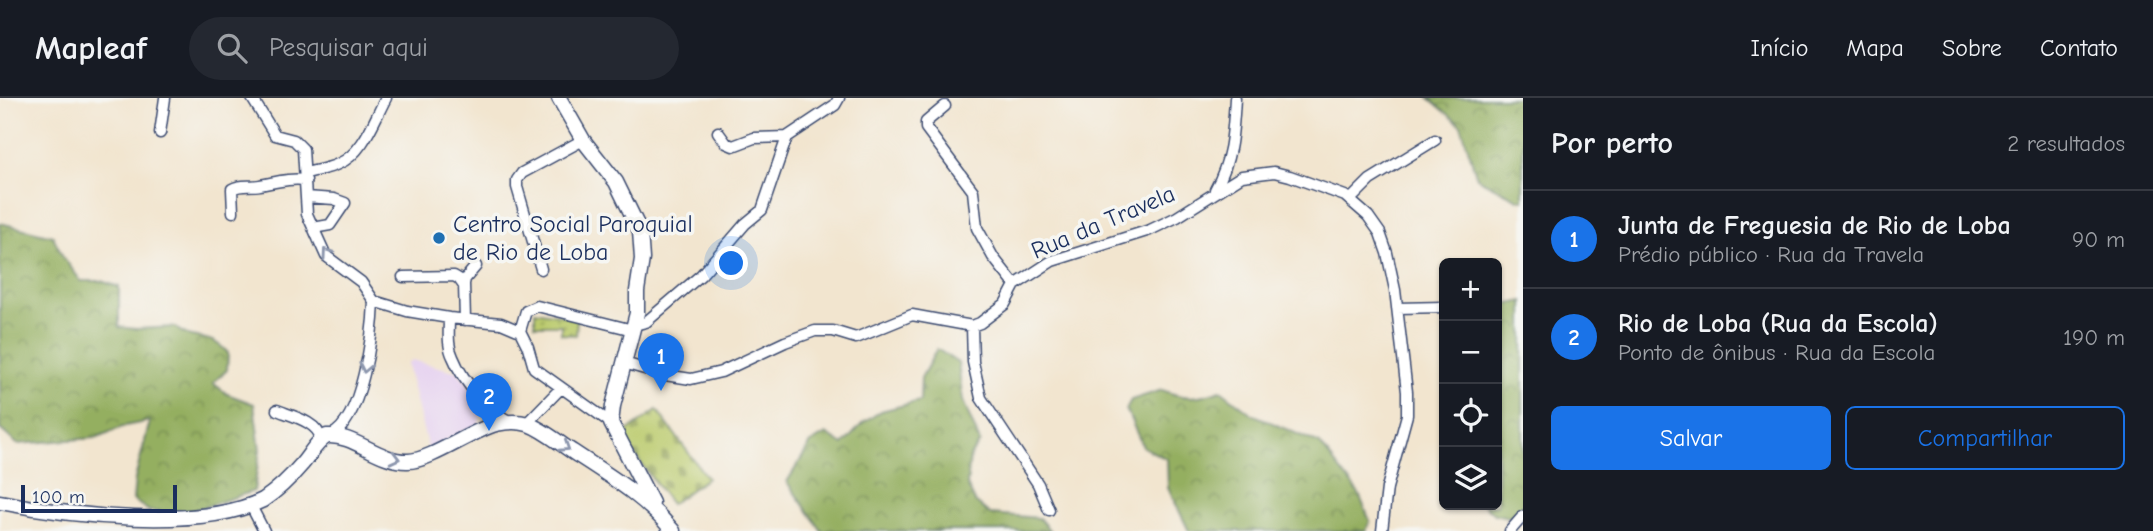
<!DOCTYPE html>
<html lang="pt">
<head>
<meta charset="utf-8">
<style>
  :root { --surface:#171b24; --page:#242831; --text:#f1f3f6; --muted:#9ea1a6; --line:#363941; --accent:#1a73e8 }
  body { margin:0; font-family:"Comic Neue",sans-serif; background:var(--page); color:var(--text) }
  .controls { position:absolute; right:21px; bottom:21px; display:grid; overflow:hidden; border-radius:10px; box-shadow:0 2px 5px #0004 }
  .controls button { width:63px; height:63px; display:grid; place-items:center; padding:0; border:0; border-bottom:2px solid var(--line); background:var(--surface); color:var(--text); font:35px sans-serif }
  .scale { position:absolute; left:21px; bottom:18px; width:156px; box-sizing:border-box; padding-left:7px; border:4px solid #1b2f5e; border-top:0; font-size:19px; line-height:24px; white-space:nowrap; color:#1b2f5e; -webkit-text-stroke:5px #f6f6f2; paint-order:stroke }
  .you { position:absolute; left:732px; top:166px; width:24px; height:24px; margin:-18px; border:5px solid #fff; border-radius:50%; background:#1a73e8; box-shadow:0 0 0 10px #1a73e833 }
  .badge { display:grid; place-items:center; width:46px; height:46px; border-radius:50%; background:var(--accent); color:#fff; font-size:23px; font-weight:700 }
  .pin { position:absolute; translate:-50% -58px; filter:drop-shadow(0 2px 4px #0008) }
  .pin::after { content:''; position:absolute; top:37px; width:24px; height:21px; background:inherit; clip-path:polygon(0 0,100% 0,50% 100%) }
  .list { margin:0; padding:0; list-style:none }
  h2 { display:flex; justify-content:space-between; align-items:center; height:91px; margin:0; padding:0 28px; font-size:30px }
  h2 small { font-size:23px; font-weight:400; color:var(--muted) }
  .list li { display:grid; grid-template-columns:46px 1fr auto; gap:21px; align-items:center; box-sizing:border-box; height:98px; padding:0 28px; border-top:2px solid var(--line) }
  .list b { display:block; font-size:26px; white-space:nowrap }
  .list p { margin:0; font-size:23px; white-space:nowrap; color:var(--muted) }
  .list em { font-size:23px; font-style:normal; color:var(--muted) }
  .actions { display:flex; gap:14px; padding:21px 28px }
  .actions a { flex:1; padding:16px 0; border:2px solid var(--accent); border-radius:10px; text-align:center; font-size:24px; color:var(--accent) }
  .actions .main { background:var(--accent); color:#fff }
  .icon { flex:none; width:38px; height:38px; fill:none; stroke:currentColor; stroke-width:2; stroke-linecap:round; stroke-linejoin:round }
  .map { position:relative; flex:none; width:1523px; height:433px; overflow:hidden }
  header { display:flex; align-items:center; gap:42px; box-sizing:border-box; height:98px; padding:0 35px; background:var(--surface); border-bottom:2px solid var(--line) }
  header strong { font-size:33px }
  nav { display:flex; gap:38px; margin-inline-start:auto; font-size:24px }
  .search { width:490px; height:63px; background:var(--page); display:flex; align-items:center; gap:18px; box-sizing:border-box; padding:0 24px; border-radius:38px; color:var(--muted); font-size:26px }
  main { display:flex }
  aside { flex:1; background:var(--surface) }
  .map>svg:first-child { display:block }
</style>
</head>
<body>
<header>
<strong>Mapleaf</strong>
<div class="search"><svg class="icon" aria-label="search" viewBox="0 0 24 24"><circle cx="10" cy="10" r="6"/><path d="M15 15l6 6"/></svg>Pesquisar aqui</div>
<nav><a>Início</a><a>Mapa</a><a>Sobre</a><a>Contato</a></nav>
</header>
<main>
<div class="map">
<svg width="1523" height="433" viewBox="0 0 1523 433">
  <defs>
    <pattern id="grass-dots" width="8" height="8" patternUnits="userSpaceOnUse" patternTransform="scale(1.75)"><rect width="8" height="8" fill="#bbcb6d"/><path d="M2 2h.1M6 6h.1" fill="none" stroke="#97a55d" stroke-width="1.8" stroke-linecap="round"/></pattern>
    <pattern id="forest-crowns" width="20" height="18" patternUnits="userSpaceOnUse" patternTransform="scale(1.75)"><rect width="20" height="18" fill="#94af60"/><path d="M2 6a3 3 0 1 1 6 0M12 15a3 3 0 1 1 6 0" fill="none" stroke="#788f52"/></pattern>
    <pattern id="cemetery-stones" width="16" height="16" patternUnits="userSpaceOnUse" patternTransform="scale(1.75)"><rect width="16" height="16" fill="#bbcb6d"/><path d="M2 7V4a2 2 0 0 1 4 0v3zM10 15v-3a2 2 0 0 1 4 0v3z" fill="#97a55d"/></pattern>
  </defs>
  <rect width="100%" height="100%" fill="#f6f6f2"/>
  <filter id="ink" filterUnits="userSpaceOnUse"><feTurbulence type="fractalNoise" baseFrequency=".0143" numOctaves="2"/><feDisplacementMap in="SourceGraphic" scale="14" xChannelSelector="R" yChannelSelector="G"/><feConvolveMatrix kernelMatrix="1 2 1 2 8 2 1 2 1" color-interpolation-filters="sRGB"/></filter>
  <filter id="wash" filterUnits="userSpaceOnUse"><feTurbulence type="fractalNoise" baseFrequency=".00686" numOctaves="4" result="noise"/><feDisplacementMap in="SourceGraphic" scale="28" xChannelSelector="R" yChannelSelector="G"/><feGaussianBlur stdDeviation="1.57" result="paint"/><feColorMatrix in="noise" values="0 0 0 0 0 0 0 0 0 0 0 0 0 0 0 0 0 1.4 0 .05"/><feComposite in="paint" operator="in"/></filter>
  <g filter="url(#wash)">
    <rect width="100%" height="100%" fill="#f2e5cf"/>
    <path fill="#e6d2f0" d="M412,262L458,274L484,307L479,325L428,351L407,266Z"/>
    <path fill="url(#grass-dots)" stroke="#6b7d66" stroke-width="2" d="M535,213L577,220L576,237L561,236V227H535Z"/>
    <path fill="url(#forest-crowns)" stroke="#586f5f" stroke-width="2" d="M1429,0H1523V102L1518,101L1477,80L1461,27Z
      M0,125L53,138L63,159L81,183H101L119,189V229L136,231L175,229C193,246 208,232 228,255L227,272L213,285L227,296L254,306L260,352L254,393L189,414L149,413L133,402L135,381L150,323L125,328L95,340L17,346L0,331Z
      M1523,203V422L1494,416L1484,407H1497V209Z
      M937,251L958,265L963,303L980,344L970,358L967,387L975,404L990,416L1039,420L1050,433H822L787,384L811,345L826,336L843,347L862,326L881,313L920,303L921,280Z
      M1162,292C1187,302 1197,300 1221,292L1252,316L1320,346L1359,396L1370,423L1366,433H1189L1168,390L1167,361L1143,349L1126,311L1131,302Z"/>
    <path fill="url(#cemetery-stones)" stroke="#6b7d66" stroke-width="2" d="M657,312L707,380L671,406L621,338Z"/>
  </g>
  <g filter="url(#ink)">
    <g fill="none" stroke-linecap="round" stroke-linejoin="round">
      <defs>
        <path id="minor" d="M252,0L275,37L294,42L303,51L307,116L326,158L361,184L374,203L407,213L449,220L501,225L520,233
          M945,8L926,24V30L973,93L977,130L993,159L1015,187
          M718,34L726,45L733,48L754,40L787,39
          M160,35L165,0
          M306,75C316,72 328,71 338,66C363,56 374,22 386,0
          M1215,92C1232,61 1233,35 1235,0
          M306,99L334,101L345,105L330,127L313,130
          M1350,102L1370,82L1435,42
          M233,114L232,91C240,86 250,89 260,87C277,84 289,80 306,82
          M541,171L517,89V82L522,75L583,42
          M403,179L454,178L459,181L464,188
          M1397,210L1444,209
          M449,220C449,234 447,247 453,259C463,284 489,314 513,325
          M465,222L464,186L465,181L476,168
          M634,227L646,224L701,177L745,126L762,112L787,39L835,7L839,0
          M972,228L973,264L981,300L1038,386L1049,412
          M624,265L665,277L691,281L721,274L785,244L815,233H833L856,240L912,217L972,228L980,225L1005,206L1015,187L1052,163L1150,132L1177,119L1242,78L1274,74L1290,78L1345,98L1368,118L1380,135L1387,155L1395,192L1407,294V317L1387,390L1382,433
          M277,312C292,318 318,324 321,341
          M611,325L534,270L528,249L520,233L526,213L537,208L633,232
          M526,326L560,291
          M331,337C362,323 373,235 374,203
          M251,408L264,433
          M1510,433L1523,418"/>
        <path id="tertiary" d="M559,0L583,42L616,84L640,133L642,161L637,193V215L613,308L611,325L652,405
          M0,404C70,418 200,433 263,402C278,392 291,379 302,366C310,357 316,344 327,338C354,336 379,364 408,363C430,363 471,333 496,326C505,324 518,323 528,326C544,332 559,345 573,354C610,378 645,399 673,433"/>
      </defs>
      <use href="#minor" stroke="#3b4a6f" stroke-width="13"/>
      <use href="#tertiary" stroke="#3b4a6f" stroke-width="17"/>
      <use href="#minor" stroke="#fff" stroke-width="10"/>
      <use href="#tertiary" stroke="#fff" stroke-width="14"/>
    </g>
    <defs><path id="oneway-chevron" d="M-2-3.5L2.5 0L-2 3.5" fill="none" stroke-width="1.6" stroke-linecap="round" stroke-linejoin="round" transform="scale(1.75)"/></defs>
    <g stroke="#8d97ae">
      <use href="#oneway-chevron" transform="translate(327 155) rotate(-125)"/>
      <use href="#oneway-chevron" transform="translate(365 270) rotate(102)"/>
      <use href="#oneway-chevron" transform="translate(565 349) rotate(33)"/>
      <use href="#oneway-chevron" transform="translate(395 360) rotate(14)"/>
    </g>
  </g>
  <circle fill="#1f6fb2" stroke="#f6f6f2" stroke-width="2.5" cx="439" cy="140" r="7"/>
  <g text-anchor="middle" stroke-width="7" stroke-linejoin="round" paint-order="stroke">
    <g font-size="24" fill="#1b2f5e" stroke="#f6f6f2">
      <text transform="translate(1103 124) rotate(-23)" y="8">Rua da Travela</text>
    </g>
    <g font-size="24" fill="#1b2f5e" stroke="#f6f6f2" text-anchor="start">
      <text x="453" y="134">Centro Social Paroquial<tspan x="453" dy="28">de Rio de Loba</tspan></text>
    </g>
  </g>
</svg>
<div class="controls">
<button>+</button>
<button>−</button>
<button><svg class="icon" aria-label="locate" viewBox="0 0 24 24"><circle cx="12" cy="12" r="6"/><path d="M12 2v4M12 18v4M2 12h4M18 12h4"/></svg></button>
<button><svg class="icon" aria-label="layers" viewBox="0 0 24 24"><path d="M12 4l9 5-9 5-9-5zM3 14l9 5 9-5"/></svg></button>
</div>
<div class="scale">100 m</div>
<div class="you"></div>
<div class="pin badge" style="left:661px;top:293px">1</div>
<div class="pin badge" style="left:489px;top:333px">2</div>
</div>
<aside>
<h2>Por perto<small>2 resultados</small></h2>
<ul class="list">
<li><span class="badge">1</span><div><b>Junta de Freguesia de Rio de Loba</b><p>Prédio público · Rua da Travela</p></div><em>90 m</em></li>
<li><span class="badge">2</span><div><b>Rio de Loba (Rua da Escola)</b><p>Ponto de ônibus · Rua da Escola</p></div><em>190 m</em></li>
</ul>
<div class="actions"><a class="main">Salvar</a><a>Compartilhar</a></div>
</aside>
</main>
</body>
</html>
